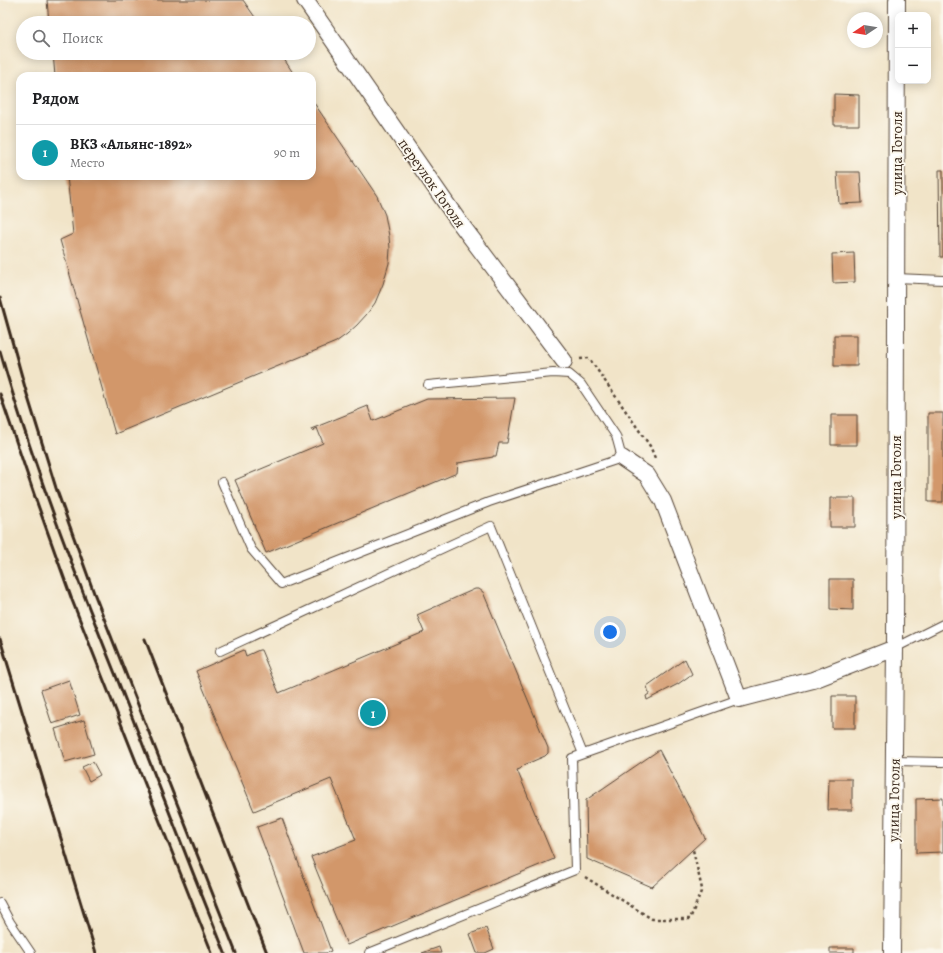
<!DOCTYPE html>
<html lang="ru">
<head>
<meta charset="utf-8">
<style>
  :root { --surface:#fff; --page:#f2f2f2; --text:#202124; --muted:#757577; --line:#e0e0e0; --accent:#ea580c }
  body { margin:0; font-family:Alegreya,serif; background:var(--page); color:var(--text) }
  .controls { position:absolute; right:12px; top:12px; display:grid; overflow:hidden; border-radius:8px; box-shadow:0 2px 10px #0003 }
  .controls button { width:36px; height:36px; display:grid; place-items:center; padding:0; border:0; border-bottom:1px solid var(--line); background:var(--surface); color:var(--text); font:20px sans-serif }
  .compass { position:absolute; left:847px; top:12px; width:36px; height:36px; border-radius:50%; background:var(--surface); box-shadow:0 2px 10px #0003; rotate:258deg }
  .you { position:absolute; left:610px; top:632px; width:14px; height:14px; margin:-10px; border:3px solid #fff; border-radius:50%; background:#1a73e8; box-shadow:0 0 0 6px #1a73e833 }
  .badge { display:grid; place-items:center; width:26px; height:26px; border-radius:50%; background:var(--accent); color:#fff; font-size:13px; font-weight:700 }
  .pin { position:absolute; translate:-50% -50%; border:2px solid #fff; box-shadow:0 1px 4px #0006 }
  .list { margin:0; padding:0; list-style:none }
  h2 { display:flex; justify-content:space-between; align-items:center; height:52px; margin:0; padding:0 16px; font-size:17px }
  h2 small { font-size:13px; font-weight:400; color:var(--muted) }
  .list li { display:grid; grid-template-columns:26px 1fr auto; gap:12px; align-items:center; box-sizing:border-box; height:56px; padding:0 16px; border-top:1px solid var(--line) }
  .list b { display:block; font-size:15px; white-space:nowrap }
  .list p { margin:0; font-size:13px; white-space:nowrap; color:var(--muted) }
  .list em { font-size:13px; font-style:normal; color:var(--muted) }
  .icon { flex:none; width:22px; height:22px; fill:none; stroke:currentColor; stroke-width:2; stroke-linecap:round; stroke-linejoin:round }
  .map { position:relative; flex:none; width:943px; height:953px; overflow:hidden }
  .search { position:absolute; background:var(--surface); box-shadow:0 2px 10px #0003; left:16px; top:16px; width:300px; height:44px; display:flex; align-items:center; gap:10px; box-sizing:border-box; padding:0 14px; border-radius:22px; color:var(--muted); font-size:15px }
  .panel { position:absolute; background:var(--surface); box-shadow:0 2px 10px #0003; left:16px; top:72px; width:300px; height:108px; border-radius:12px }
  .map>svg:first-child { display:block }
</style>
</head>
<body>
<div class="map">
<svg width="943" height="953" viewBox="0 0 943 953">
  <rect width="100%" height="100%" fill="#fbf7ec"/>
  <filter id="ink" filterUnits="userSpaceOnUse"><feTurbulence type="fractalNoise" baseFrequency=".025" numOctaves="2"/><feDisplacementMap in="SourceGraphic" scale="8" xChannelSelector="R" yChannelSelector="G"/><feConvolveMatrix kernelMatrix="1 2 1 2 8 2 1 2 1" color-interpolation-filters="sRGB"/></filter>
  <filter id="wash" filterUnits="userSpaceOnUse"><feTurbulence type="fractalNoise" baseFrequency=".012" numOctaves="4" result="noise"/><feDisplacementMap in="SourceGraphic" scale="16" xChannelSelector="R" yChannelSelector="G"/><feGaussianBlur stdDeviation="0.9" result="paint"/><feColorMatrix in="noise" values="0 0 0 0 0 0 0 0 0 0 0 0 0 0 0 0 0 1.4 0 .05"/><feComposite in="paint" operator="in"/></filter>
  <g filter="url(#wash)">
    <rect width="100%" height="100%" fill="#f1e4c8"/>
    <g id="blocks">
      <path fill="#d2976a" d="M47,0H243L259,23H49Z
        M53,53H280L295,76H55Z
        M834,94L859,95V125H834Z
        M312,100L377,196L385,215L389,236L390,249L389,263L383,284L375,303L367,314L357,325L347,334L336,342L115,434L60,240L73,234L67,176H312Z
        M939,170H943V257H940Z
        M837,172H860L862,203L839,204Z
        M854,253L855,282L833,283L832,254Z
        M834,335H857V366H834Z
        M515,398L507,443H499L496,456H493V457L458,463L457,473L266,553L235,480L323,443L317,428L312,431L311,429L368,406L369,407H368L373,421L427,399Z
        M928,413H943V502H928Z
        M831,415H857V445H831Z
        M830,498H855V527H830Z
        M830,579H853V610L830,609Z
        M475,589H479L483,592L548,748V753L545,756L524,765L520,769L517,770L554,859L347,945L311,857L356,840L331,779L254,811L196,671L244,650L246,656L259,650H261L279,693L424,632L417,615Z
        M685,659L692,674L678,684L647,700L646,696L649,694L647,686Z
        M69,680L80,715L52,724L41,690Z
        M832,696H855V728H832Z
        M84,720L94,754L65,762L55,729Z
        M659,750L705,838L652,887L587,859L586,800Z
        M93,762L100,775L89,781L82,767Z
        M829,779H852V810H828Z
        M943,798V852L916,853V799Z
        M282,818L331,951L326,953H304L257,827Z
        M486,928L494,949L485,953H477L470,934Z
        M439,947L441,953H422Z
        M830,948H854V953H830Z"/>
    </g>
  </g>
  <g filter="url(#ink)">
    <use href="#blocks" fill-opacity="0" stroke="#564638" stroke-width="1"/>
    <g fill="none" stroke-linecap="round" stroke-linejoin="round">
      <defs>
        <path id="service" d="M896,278L943,280
          M222,482L251,549L281,584L489,502L622,458L616,436L581,384L569,374L553,373L428,385
          M895,648L943,624
          M220,651L491,526L583,754
          M894,761L943,762
          M0,903L10,922L31,953
          M369,953L575,870L572,758L739,699"/>
        <path id="minor" d="M305,0L457,219L564,361
          M622,458L647,475L663,501L739,699L813,680L895,648
          M892,953L895,648L897,0"/>
      </defs>
      <use href="#service" stroke="#564638" stroke-width="10"/>
      <use href="#minor" stroke="#564638" stroke-width="18"/>
      <path stroke="#564638" stroke-width="2.5" stroke-dasharray="3 3" stroke-linecap="butt" d="M580,359L589,358L650,446L655,458
        M585,877L652,919H690L702,889L693,850"/>
      <use href="#service" stroke="#fff" stroke-width="8"/>
      <use href="#minor" stroke="#fff" stroke-width="16"/>
      <path stroke="#3b2a1e" stroke-width="3" d="M0,298L26,391L56,488L94,593L236,953
        M0,351C32,462 73,569 116,676C152,769 188,861 225,953
        M0,394L35,497L72,600L212,953
        M0,639L96,953
        M145,639L267,953"/>
    </g>
  </g>
  <g text-anchor="middle" stroke-width="3.5" stroke-linejoin="round" paint-order="stroke">
    <g font-size="15" fill="#3b2a1e" stroke="#fbf7ec">
      <text transform="translate(897 153) rotate(-90)" y="5">улица Гоголя</text>
      <text transform="translate(432 183) rotate(55)" y="5">переулок Гоголя</text>
      <text transform="translate(896 477) rotate(-90)" y="5">улица Гоголя</text>
      <text transform="translate(894 800) rotate(-89)" y="5">улица Гоголя</text>
    </g>
  </g>
</svg>
<div class="controls">
<button>+</button>
<button>−</button>
</div>
<svg class="compass" viewBox="-18 -18 36 36"><path d="M0-13l5 13h-10z" fill="#e53935"/><path d="M0 13l5-13h-10z" fill="#757577"/></svg>
<div class="you"></div>
<div class="pin badge" style="left:373px;top:713px;background:#0f9aa8">1</div>
<div class="search"><svg class="icon" aria-label="search" viewBox="0 0 24 24"><circle cx="10" cy="10" r="6"/><path d="M15 15l6 6"/></svg>Поиск</div>
<section class="panel">
<h2>Рядом<small></small></h2>
<ul class="list">
<li><span class="badge" style="background:#0f9aa8">1</span><div><b>ВКЗ «Альянс-1892»</b><p>Место</p></div><em>90 m</em></li>
</ul>
</section>
</div>
</body>
</html>
